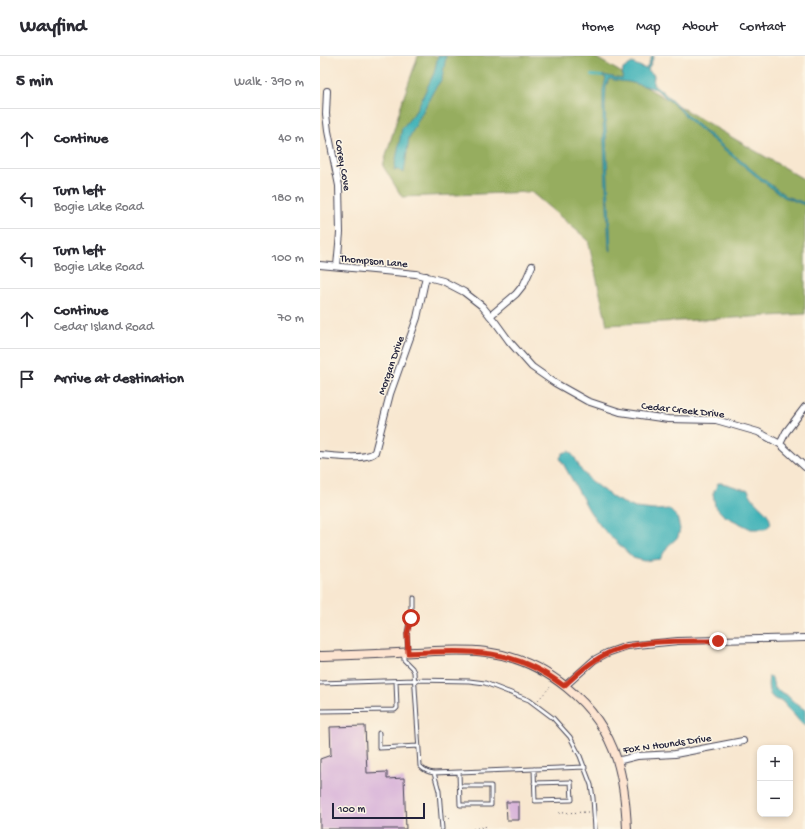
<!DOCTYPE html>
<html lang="en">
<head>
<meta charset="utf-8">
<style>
  :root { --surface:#fff; --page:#f7f7f7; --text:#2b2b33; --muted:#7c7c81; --line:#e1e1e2 }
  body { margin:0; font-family:"Gochi Hand",sans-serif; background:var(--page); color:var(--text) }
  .controls { position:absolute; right:12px; bottom:12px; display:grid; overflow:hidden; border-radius:8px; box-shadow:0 2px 6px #0003 }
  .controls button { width:36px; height:36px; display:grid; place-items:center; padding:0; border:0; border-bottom:1px solid var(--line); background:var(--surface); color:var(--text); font:20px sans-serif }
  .scale { position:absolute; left:12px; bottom:10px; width:93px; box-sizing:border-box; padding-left:4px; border:2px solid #22223b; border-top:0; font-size:11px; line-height:14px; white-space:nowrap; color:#22223b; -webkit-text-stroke:3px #fcf5e5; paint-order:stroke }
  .stop { position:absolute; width:12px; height:12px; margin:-9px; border:3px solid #c8321e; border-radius:50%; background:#fff }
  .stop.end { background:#c8321e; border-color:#fff; box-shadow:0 1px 4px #0008 }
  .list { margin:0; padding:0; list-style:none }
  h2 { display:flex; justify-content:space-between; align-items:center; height:52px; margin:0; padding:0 16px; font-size:17px }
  h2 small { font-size:13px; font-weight:400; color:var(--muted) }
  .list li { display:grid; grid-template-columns:26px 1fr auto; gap:12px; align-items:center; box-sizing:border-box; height:60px; padding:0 16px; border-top:1px solid var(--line) }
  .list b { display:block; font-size:15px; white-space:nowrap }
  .list p { margin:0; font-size:13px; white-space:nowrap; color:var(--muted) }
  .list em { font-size:13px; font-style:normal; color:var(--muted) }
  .icon { flex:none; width:22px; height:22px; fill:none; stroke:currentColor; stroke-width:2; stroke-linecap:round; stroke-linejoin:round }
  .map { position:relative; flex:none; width:485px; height:773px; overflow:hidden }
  header { display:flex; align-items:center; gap:24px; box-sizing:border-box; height:56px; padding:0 20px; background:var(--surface); border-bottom:1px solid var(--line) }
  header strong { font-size:19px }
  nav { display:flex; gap:22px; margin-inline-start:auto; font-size:14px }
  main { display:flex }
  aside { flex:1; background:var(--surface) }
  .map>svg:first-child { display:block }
</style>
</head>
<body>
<header>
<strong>Wayfind</strong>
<nav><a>Home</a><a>Map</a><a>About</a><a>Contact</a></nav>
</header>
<main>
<aside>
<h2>5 min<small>Walk · 390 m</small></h2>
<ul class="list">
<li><svg class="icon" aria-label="ahead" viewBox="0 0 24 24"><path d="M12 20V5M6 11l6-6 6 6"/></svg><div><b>Continue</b></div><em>40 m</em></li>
<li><svg class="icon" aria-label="left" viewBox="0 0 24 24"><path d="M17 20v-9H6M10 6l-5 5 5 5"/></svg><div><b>Turn left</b><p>Bogie Lake Road</p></div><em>180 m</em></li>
<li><svg class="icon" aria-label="left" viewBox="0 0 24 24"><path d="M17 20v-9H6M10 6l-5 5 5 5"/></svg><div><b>Turn left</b><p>Bogie Lake Road</p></div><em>100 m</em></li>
<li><svg class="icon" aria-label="ahead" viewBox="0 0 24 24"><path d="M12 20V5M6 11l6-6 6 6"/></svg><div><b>Continue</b><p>Cedar Island Road</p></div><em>70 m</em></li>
<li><svg class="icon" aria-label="arrive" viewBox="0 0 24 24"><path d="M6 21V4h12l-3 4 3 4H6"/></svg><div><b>Arrive at destination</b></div></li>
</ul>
</aside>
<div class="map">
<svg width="485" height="773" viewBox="0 0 485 773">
  <rect width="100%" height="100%" fill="#fcf5e5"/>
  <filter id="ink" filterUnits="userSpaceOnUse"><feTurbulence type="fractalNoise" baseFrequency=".025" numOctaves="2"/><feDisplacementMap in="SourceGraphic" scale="8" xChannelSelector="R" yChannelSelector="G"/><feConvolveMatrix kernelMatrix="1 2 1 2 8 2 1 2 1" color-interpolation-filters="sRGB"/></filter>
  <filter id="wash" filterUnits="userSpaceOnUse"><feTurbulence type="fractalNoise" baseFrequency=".012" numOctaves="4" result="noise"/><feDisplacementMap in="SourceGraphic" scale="16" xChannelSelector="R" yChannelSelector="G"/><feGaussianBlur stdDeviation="0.9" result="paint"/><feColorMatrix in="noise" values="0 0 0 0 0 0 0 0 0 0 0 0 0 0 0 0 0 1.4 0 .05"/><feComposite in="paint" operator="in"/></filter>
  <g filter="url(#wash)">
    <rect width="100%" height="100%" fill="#f8e7d0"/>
    <path fill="#96ad5f" stroke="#5c684d" d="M98,0H273L485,124V258L287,269L268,184L211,136L82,141L63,110L83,43Z"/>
    <path fill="#41b2b8" stroke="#326a7a" d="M118,0H126L122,23L114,34L89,82L84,117L79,114H74L82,72L93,59L98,51L114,17Z
      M332,0H334L328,14L334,19L333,29L337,31L353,45L374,66L443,123L466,140L485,147V149L464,141L442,125L372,67L357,51L336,33L309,26L300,25L289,23L286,31L285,51L291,195L289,194L283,65V34L286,22L282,20L283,19L302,23L303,13L312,7L326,13Z
      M249,395L255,402L261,414L272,426L295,443L315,452L334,454L349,453L357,461L360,473L358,481L348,490L340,503L324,505L313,502L282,472L270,456L240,402L243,397Z
      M398,427C409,427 417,433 428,434C430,438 432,442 435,445C443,455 448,454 451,468L445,473H431L403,459L395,450L393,438Z
      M449,620L452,622L454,632L467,639L474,646L485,654V670L481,667L462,645C448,644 447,632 449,620Z"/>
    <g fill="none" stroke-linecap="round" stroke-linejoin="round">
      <path stroke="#41b2b8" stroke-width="2" d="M271,19L282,20"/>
    </g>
    <g id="blocks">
      <path fill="#d8b3d9" d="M45,670L47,717L67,716V723L84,722L86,773H0V703L11,699L10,671Z
        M186,746H199V764H187Z"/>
    </g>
  </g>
  <g filter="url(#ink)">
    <use href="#blocks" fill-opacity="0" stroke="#424051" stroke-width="1"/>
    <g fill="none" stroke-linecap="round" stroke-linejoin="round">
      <defs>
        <path id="service" d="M88,595L87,578L91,556V540
          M84,597V604L92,612L94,616L100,710C105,715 108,716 114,717L265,711
          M0,627L95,624L149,625L165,627L209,644L233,662L241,671L250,681L260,700L271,729L273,742L275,773
          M0,655L75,654L77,652L76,625
          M59,677V692L99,690
          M214,713L215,745L252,744L251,726L214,727
          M139,716L140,749H171V730H139
          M114,717L119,735L122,773"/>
        <path id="minor" d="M7,35L6,58L8,75L19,130L20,177L17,210
          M0,209L96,218L123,225L144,236L162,250L176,267L189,285L212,311L235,327L267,345L300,356L348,363L396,364L438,376L460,388L485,411
          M170,260L196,238L204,228L212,210
          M460,388L466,376L485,351
          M0,399C12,400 47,405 55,396L70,338L97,262L106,220
          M245,630L274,604L287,597L307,590L358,585L485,582
          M297,705L317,700L355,698L423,685"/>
        <path id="secondary" d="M0,600C31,599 63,598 94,596C118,595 142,593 166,596C225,604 279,647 297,704C304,727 306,750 307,773"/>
      </defs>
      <use href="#service" stroke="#424051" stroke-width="5"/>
      <use href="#minor" stroke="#424051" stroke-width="8"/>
      <use href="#secondary" stroke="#424051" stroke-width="10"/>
      <path stroke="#424051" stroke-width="1" stroke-dasharray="1 3" stroke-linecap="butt" d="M218,644L231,630
        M239,757L268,756
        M125,759L129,762H132
        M153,773L168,770"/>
      <use href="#service" stroke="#fff" stroke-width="3"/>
      <use href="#minor" stroke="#fff" stroke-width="6"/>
      <use href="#secondary" stroke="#fde4d0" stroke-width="8"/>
    </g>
  </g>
  <g fill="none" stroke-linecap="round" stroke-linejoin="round" filter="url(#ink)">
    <path stroke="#c8321e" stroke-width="5" d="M91,562L87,578L88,597C149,594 193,591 244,630C257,618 270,606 286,598C316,583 365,585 398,585"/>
  </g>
  <g text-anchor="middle" stroke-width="3" stroke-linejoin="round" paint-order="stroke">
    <g font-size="11" fill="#22223b" stroke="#fcf5e5">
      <text transform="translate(24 109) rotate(80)" y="4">Corey Cove</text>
      <text transform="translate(54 204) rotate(5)" y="4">Thompson Lane</text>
      <text transform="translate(70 309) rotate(-71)" y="4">Morgan Drive</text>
      <text transform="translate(363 353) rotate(6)" y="4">Cedar Creek Drive</text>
      <text transform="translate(347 687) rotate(-8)" y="4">Fox N Hounds Drive</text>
    </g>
  </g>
</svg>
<div class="controls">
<button>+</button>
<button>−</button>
</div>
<div class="scale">100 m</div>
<div class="stop" style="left:91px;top:562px"></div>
<div class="stop end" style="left:398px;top:585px"></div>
</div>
</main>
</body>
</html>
